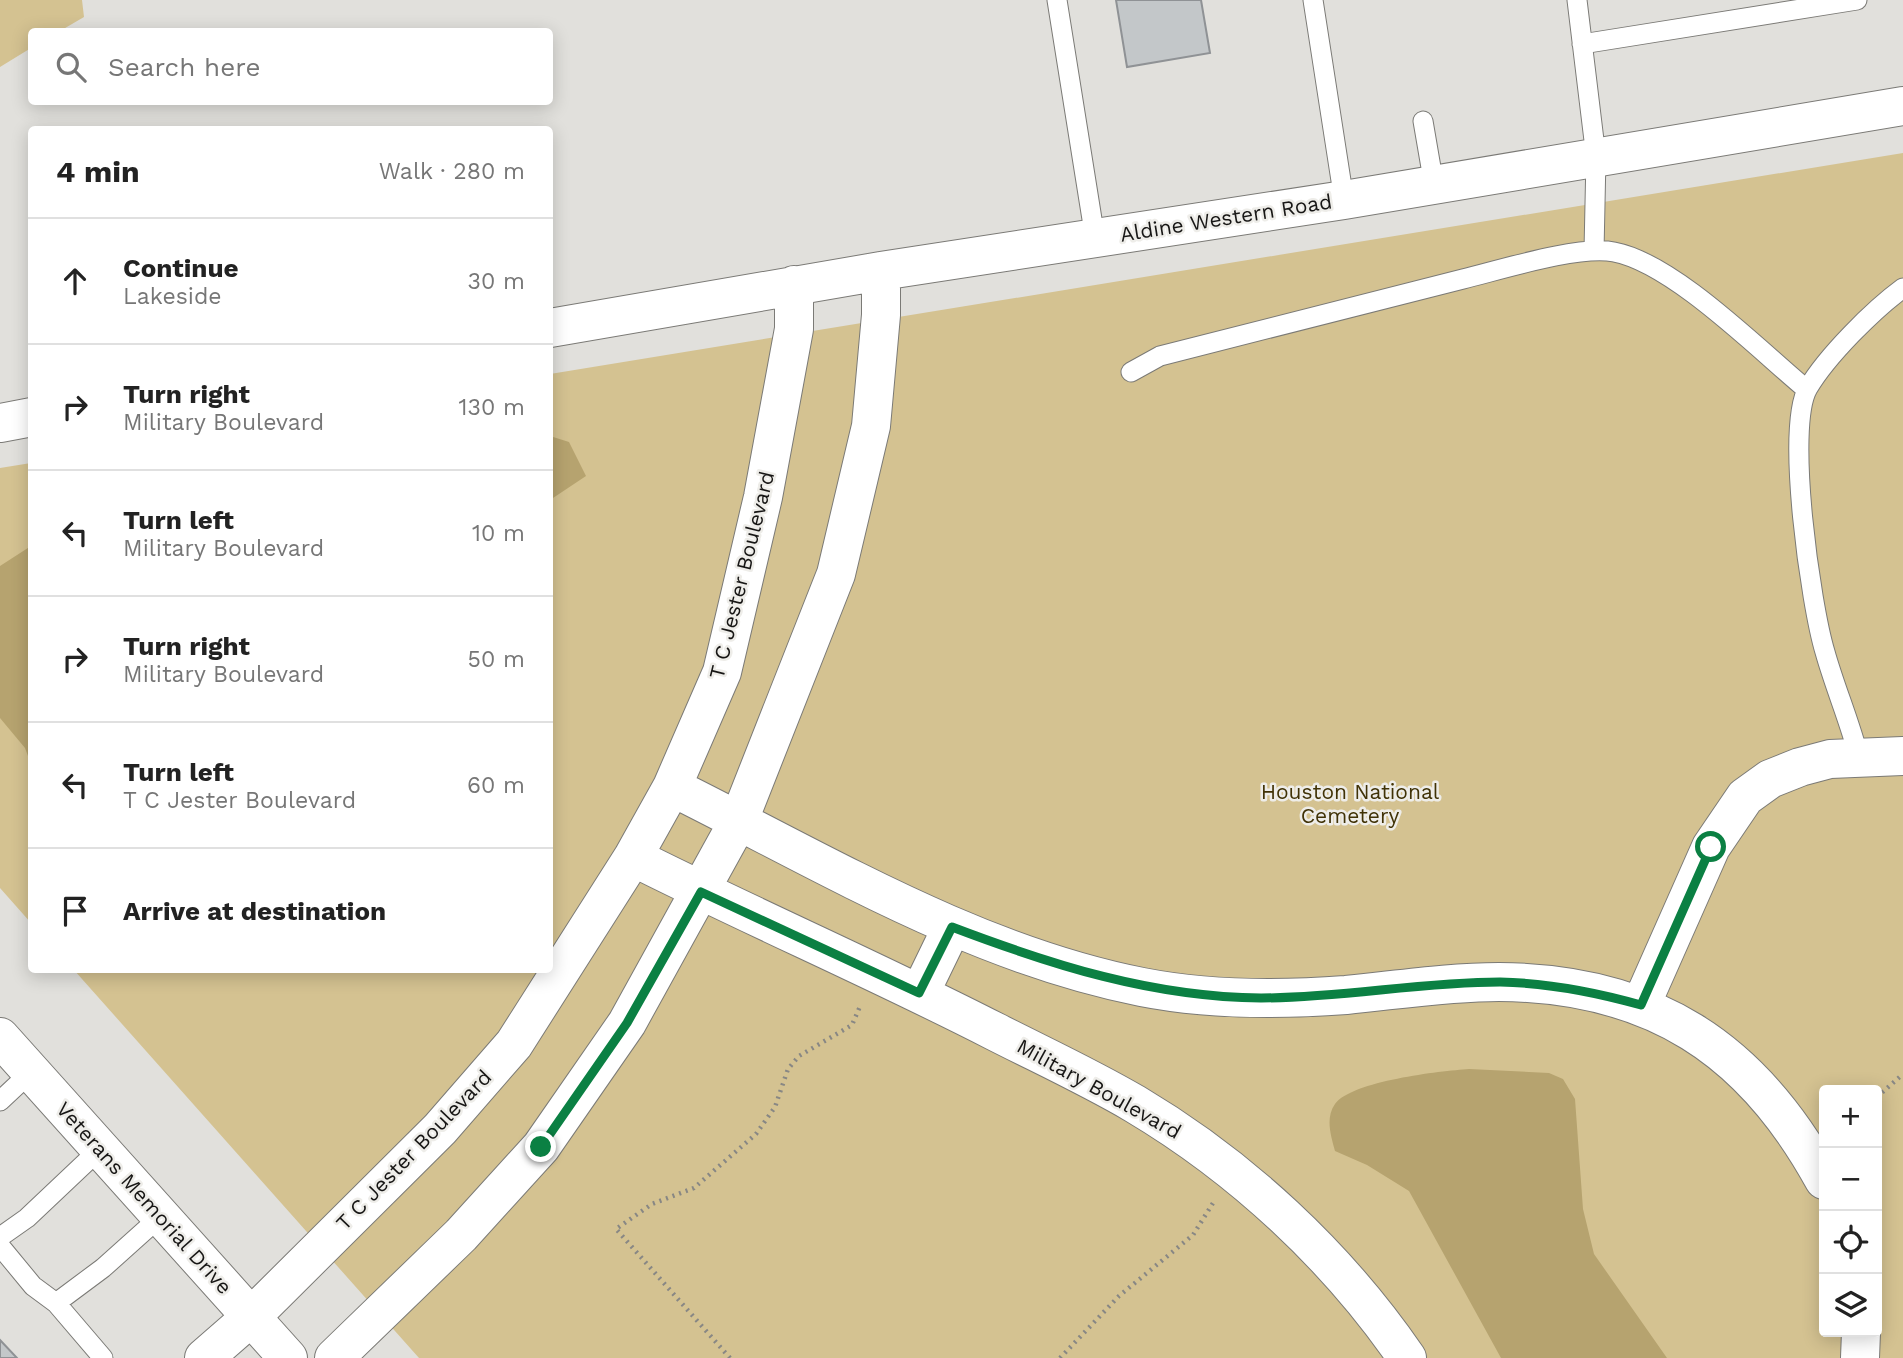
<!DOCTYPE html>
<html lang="en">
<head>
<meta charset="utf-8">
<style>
  :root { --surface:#fff; --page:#f2f2f2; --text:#222; --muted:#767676; --line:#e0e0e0 }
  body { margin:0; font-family:"Work Sans",sans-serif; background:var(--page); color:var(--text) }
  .controls { position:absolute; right:21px; bottom:21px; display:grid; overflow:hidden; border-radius:7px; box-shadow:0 4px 18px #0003 }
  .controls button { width:63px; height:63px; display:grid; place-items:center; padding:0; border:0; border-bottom:2px solid var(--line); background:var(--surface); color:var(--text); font:35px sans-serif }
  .stop { position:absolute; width:21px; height:21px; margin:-16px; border:5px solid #0b8043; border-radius:50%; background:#fff }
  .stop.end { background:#0b8043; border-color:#fff; box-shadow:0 2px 7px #0008 }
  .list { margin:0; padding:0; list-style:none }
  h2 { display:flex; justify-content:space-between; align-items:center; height:91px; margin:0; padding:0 28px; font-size:30px }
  h2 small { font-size:23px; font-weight:400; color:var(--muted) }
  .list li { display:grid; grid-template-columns:46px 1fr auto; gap:21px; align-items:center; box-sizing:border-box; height:126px; padding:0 28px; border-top:2px solid var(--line) }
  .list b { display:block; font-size:26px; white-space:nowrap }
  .list p { margin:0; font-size:23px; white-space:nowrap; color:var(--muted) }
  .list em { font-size:23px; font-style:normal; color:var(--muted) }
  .icon { flex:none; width:38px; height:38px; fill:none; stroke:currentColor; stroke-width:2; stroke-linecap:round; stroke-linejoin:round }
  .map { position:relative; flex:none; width:1903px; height:1358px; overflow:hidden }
  .search { position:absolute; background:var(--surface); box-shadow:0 4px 18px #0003; left:28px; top:28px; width:525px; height:77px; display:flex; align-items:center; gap:18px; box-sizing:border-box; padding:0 24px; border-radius:7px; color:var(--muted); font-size:26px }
  .panel { position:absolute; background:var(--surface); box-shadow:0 4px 18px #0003; left:28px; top:126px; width:525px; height:847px; border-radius:7px }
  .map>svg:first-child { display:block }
</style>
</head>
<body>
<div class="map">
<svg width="1903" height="1358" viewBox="0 0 1903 1358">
  <rect width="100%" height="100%" fill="#e1e0dc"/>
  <path fill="#d4c291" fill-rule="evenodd" d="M0,0H82L84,17L60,31L32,32L31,48L0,67Z
    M1903,153V1358H419L74,970H550V374ZM1824,1090H1877V1332H1824Z
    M31,463V923L0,888V468Z"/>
  <path fill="#b6a36f" d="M550,436L569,442L586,476L550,500Z
    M31,546V764L25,748L0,718V566Z
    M1469,1069L1549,1073L1563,1079L1575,1099L1583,1209L1594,1254L1667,1358H1501L1409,1191L1367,1165L1335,1151C1331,1136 1325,1118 1335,1104C1352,1081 1440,1071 1469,1069Z"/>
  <path fill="#c3c7c9" stroke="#8f9295" stroke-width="2" d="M1116,0H1201L1210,53L1127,67Z
    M0,1340L17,1358H0Z"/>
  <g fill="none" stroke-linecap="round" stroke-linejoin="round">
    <defs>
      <path id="service" d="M1057,0L1095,238
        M1313,0L1344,200
        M1577,0L1596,157L1594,251
        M1582,44L1857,0
        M1423,121L1434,185
        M1131,372L1160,356C1261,331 1362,305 1463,279C1500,270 1579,245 1614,252C1673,263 1759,350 1806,389
        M1859,758C1850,722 1835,688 1825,652C1811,606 1785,427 1808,388C1827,356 1873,310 1903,288
        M0,1101L31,1072
        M0,1237L27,1218L100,1149
        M0,1246L33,1286L56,1303L103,1268L161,1216
        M56,1303L103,1358"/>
      <path id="minor" d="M550,328L881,271L1344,200L1903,106
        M0,423L32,417
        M672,787C823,862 974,954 1142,987C1208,1000 1278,1000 1346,995C1397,990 1448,982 1499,982C1652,983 1752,1048 1824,1180
        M633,857C752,917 875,970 994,1031C1041,1055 1089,1077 1135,1104C1241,1167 1337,1256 1407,1358
        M920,993L952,927
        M1641,1005L1711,847L1745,797L1770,779L1800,767L1830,759L1903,756
        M251,1317L440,1129L514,1044L633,857L672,787L722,672L763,497L794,329V285
        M334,1358L461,1235L541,1147L627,1023L739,820L836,574L871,426L881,315V271
        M1860,1358L1861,1332"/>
      <path id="tertiary" d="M204,1358L251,1317"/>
      <path id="secondary" d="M0,1037L288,1358"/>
    </defs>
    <use href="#service" stroke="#7b7a76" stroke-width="21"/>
    <use href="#minor" stroke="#7b7a76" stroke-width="40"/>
    <use href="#tertiary" stroke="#7b7a76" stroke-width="40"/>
    <use href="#secondary" stroke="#7b7a76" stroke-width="40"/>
    <path stroke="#888784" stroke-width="4.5" stroke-dasharray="2 5" stroke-linecap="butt" d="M1877,1097L1903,1074
      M730,1358L616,1229L652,1204L694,1188L756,1134L775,1107L788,1069L799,1056L852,1025L861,1004
      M1060,1358L1119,1296L1193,1235L1213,1203"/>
    <use href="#service" stroke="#fff" stroke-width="19"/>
    <use href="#minor" stroke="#fff" stroke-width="38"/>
    <use href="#tertiary" stroke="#fff" stroke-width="38"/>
    <use href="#secondary" stroke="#fff" stroke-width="38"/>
  </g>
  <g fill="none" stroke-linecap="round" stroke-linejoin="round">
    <path stroke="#0b8043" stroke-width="9" d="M541,1147L627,1023L701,892L919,993L952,927C1052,965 1152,997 1261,998C1341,998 1420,982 1500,982C1548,983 1595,992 1641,1005L1711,847"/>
  </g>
  <g text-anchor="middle" stroke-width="5" stroke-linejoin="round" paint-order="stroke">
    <g font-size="21" fill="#171615" stroke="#eeede9">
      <text transform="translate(1226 218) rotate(-9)" y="7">Aldine Western Road</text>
      <text transform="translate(742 575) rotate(-76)" y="7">T C Jester Boulevard</text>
      <text transform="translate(1099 1089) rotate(29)" y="7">Military Boulevard</text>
      <text transform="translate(414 1150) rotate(-46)" y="7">T C Jester Boulevard</text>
      <text transform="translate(144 1198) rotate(48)" y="7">Veterans Memorial Drive</text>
    </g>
    <g font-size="21" fill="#403206" stroke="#eeede9">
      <text x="1350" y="799">Houston National<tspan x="1350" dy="24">Cemetery</tspan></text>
    </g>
  </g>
</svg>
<div class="controls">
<button>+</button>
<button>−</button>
<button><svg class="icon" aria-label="locate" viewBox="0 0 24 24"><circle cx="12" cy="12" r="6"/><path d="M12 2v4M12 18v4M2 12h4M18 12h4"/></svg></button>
<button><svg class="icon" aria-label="layers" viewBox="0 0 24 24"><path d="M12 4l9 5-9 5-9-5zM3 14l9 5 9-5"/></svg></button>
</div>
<div class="stop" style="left:1711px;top:847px"></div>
<div class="stop end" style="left:541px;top:1147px"></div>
<div class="search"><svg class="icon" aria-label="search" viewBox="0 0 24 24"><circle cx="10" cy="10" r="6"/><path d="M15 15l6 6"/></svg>Search here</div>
<section class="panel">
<h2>4 min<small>Walk · 280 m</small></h2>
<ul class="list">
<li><svg class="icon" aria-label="ahead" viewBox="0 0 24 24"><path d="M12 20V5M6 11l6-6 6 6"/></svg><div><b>Continue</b><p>Lakeside</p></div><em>30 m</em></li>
<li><svg class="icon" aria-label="right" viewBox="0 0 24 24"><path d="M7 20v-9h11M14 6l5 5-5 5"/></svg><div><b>Turn right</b><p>Military Boulevard</p></div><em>130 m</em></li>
<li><svg class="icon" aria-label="left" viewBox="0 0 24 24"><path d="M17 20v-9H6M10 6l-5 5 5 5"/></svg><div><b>Turn left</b><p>Military Boulevard</p></div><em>10 m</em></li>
<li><svg class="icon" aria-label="right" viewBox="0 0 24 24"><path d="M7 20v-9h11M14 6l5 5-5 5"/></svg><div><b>Turn right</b><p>Military Boulevard</p></div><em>50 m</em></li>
<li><svg class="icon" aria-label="left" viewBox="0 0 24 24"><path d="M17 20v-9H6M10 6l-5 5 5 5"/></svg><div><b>Turn left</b><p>T C Jester Boulevard</p></div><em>60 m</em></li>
<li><svg class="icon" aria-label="arrive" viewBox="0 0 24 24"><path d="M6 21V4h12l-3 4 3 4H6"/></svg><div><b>Arrive at destination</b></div></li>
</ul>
</section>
</div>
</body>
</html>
